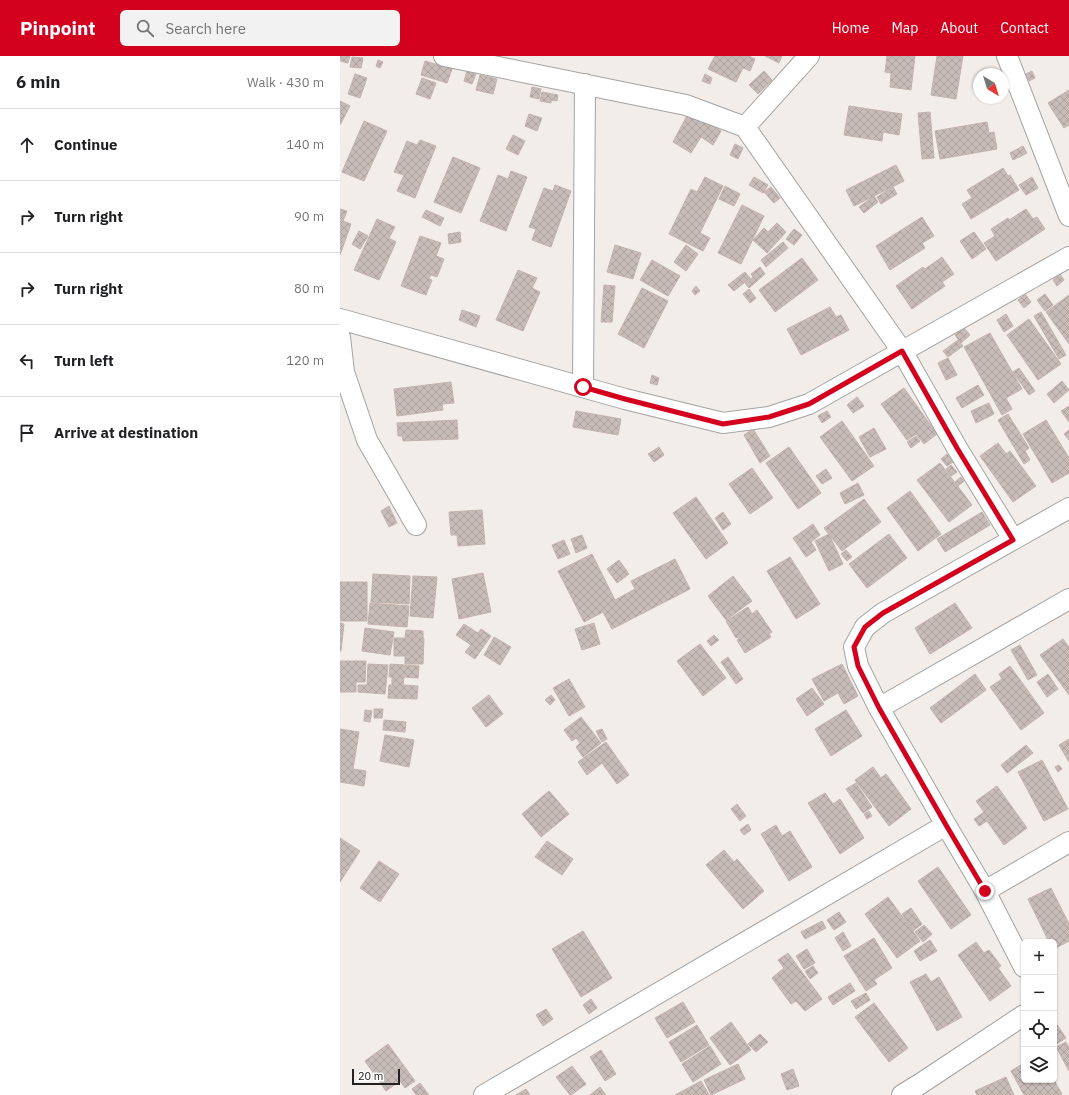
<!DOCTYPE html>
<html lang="en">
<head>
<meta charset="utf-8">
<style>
  :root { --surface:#fff; --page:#f2f2f2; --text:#202124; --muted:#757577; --line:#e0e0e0; --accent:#d3001e }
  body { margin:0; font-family:"IBM Plex Sans",sans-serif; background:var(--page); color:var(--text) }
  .controls { position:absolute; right:12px; bottom:12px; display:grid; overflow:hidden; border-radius:6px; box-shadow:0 1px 3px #0004 }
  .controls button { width:36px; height:36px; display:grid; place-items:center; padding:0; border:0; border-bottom:1px solid var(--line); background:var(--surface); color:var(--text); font:20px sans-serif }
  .compass { position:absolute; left:633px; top:12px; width:36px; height:36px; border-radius:50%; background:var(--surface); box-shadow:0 1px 3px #0004; rotate:142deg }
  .scale { position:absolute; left:12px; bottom:10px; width:48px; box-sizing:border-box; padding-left:4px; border:2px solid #222; border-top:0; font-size:11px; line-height:14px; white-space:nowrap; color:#222; -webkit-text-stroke:3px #fff; paint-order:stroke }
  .stop { position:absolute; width:12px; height:12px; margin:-9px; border:3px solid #d3001e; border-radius:50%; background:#fff }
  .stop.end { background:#d3001e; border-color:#fff; box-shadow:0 1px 4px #0008 }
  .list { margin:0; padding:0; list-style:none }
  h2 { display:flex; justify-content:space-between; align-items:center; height:52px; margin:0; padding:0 16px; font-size:17px }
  h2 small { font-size:13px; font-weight:400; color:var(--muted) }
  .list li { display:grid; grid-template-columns:26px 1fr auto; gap:12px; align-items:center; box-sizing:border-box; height:72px; padding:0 16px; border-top:1px solid var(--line) }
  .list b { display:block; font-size:15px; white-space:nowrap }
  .list em { font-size:13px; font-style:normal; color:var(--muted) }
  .icon { flex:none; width:22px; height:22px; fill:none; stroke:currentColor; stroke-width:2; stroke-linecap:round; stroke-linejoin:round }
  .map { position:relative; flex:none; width:729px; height:1039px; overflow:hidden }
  header { display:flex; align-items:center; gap:24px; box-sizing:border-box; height:56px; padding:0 20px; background:var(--accent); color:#fff }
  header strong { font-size:19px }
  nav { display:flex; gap:22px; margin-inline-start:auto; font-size:14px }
  .search { width:280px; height:36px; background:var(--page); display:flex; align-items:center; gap:10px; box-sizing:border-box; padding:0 14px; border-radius:6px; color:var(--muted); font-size:15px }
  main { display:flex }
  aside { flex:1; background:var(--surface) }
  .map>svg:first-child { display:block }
</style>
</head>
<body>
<header>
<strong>Pinpoint</strong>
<div class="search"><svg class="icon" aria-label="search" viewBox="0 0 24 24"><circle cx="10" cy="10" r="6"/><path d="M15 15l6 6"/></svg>Search here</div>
<nav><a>Home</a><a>Map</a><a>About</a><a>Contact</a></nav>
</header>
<main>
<aside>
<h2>6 min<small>Walk · 430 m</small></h2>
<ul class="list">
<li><svg class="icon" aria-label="ahead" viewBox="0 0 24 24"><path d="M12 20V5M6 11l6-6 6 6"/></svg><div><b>Continue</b></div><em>140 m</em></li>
<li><svg class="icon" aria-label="right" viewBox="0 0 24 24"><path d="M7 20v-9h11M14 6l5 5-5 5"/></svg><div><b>Turn right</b></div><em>90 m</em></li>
<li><svg class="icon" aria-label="right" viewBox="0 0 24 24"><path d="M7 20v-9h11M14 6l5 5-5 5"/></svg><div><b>Turn right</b></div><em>80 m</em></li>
<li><svg class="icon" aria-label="left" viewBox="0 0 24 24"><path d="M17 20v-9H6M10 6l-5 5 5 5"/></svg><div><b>Turn left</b></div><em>120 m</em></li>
<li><svg class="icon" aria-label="arrive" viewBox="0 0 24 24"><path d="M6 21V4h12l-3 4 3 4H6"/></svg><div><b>Arrive at destination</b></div></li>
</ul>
</aside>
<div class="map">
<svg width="729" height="1039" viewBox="0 0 729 1039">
  <defs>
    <pattern id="building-cross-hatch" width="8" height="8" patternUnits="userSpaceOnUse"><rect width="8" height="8" fill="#c7bcb8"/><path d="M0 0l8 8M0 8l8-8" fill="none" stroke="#aba19e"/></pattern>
  </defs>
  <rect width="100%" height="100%" fill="#f2ede9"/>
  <path fill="url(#building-cross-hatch)" stroke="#c4b2ab" d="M0,0H10L8,7L0,5Z
    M375,0H409L415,3L410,15L403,12L396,26L368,13Z
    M425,0H442L439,7Z
    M547,0H575L571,34L550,31L551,17L545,16Z
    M597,0H623L616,43L591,39Z
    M12,1L23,2L21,12L10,11Z
    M38,4L43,6L40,12L36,10Z
    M85,5L112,13L107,27L81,19Z
    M127,15L136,18L132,28L124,25Z
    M424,15L432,24L418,38L409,29Z
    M692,15L695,22L689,25L686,18Z
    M15,18L27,22L20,42L8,38Z
    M365,18L372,22L370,28L362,25Z
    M140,19L157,23L153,38L136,34Z
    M82,22L96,27L90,43L76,38Z
    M192,31L201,33L199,43L190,41Z
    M729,34V69L724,72L708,47Z
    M202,36L218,39L217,45L211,44V47L200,45Z
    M0,45L10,50L0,69Z
    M509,50L562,58L559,79L543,76L542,85L504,79Z
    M349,56L381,75L373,89L361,81L351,97L333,86Z
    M590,56L594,102L582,103L578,57Z
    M189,58L202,62L197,75L185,70Z
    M24,65L47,75L24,125L2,116Z
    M647,66L649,77L654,76L657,93L600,103L595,75Z
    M173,79L185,85L178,99L166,93Z
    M80,84L96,90L75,142L57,135L64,119L54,116L67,85L77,89Z
    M395,88L403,92L398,103L390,99Z
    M683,90L687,97L673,104L670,97Z
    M113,101L140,112L121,157L94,146Z
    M556,109L564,125L514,150L506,134Z
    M663,112L668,120L670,119L679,134L631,163L622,148L632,142L627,134Z
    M171,115L187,121L166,175L140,165L158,119L168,123Z
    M365,121L383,130L360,177L370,182L363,195L329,178L351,133L357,136Z
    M414,121L428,129L423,137L409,129Z
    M692,121L698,132L686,139L679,129Z
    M215,129L231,135L211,191L192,184L196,173L189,171L204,132L213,135Z
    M385,130L400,138L394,150L379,143Z
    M431,131L440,142L434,147L424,136Z
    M553,131L557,138L541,148L537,141Z
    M534,140L538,146L524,157L519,151Z
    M402,149L424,160L401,208L378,197Z
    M0,153L7,155L3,165L11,168L0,199Z
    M686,153L693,163L697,161L705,173L656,205L644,187L655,180L651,173L668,162L669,164Z
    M86,154L104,162L100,170L82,161Z
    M582,161L594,180L582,187L585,192L550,214L536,190Z
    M37,163L55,171L49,182L56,186L39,224L14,214Z
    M437,167L446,176L427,197L413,184L424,172L428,176Z
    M454,173L462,179L454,189L446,183Z
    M19,175L28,180L20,193L12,188Z
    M120,176L121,186L109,188L108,178Z
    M634,176L646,193L632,203L620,185Z
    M80,180L101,187L96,200L104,203L97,221L91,219L89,223L92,224L86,239L61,230Z
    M443,186L448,192L426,211L421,204Z
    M275,189L301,197L293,223L267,216Z
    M346,189L358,198L346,215L334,206Z
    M602,201L614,218L602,226L605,230L572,253L556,230L583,211L585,213Z
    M462,202L478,224L435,256L419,234Z
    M312,204L340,220L328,240L300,224Z
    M420,211L425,218L409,232L405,227L413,221L411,218Z
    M178,214L197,222L192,232L200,236L183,275L156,264Z
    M405,216L410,222L394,235L388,229Z
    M720,218L724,224L717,230L713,224Z
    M264,229L275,230L272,266H261Z
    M356,230L360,235L355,239L352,235Z
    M302,232L328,245L304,292L278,278Z
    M409,233L416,242L410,247L403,238Z
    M685,238L691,246L684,252L678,244Z
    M705,238L713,249L705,255L697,244Z
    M729,239V288L706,256Z
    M490,251L496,261L501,259L509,274L461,299L447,273Z
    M122,254L140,260L136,271L119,264Z
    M701,256L726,299L719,303L694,260Z
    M666,258L673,270L664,276L657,264Z
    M689,263L721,308L698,324L667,279Z
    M624,272L630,279L621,287L615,279Z
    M650,277L682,333L666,342L672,353L662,359L624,291Z
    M618,284L623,290L608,301L603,295Z
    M608,302L617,319L606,324L598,307Z
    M679,312L695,335L689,339L673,316Z
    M312,319L319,322L317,329L310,327Z
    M722,325L729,334L714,347L707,338Z
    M111,326L114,347L102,348L103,354L57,360L54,333Z
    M638,329L644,339L622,352L616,342Z
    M564,332L597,378L584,388L576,378L567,384L541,348Z
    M517,341L524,350L513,357L507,349Z
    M649,347L654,358L636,367L631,355Z
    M729,350V366L721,355Z
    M236,355L281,363L278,379L233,371Z
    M487,355L491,361L482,367L478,360Z
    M668,358L689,392L685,395L690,404L684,408L658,364Z
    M117,364L118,383L63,385L62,380H58L57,367Z
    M706,364L729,402V417L712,427L683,378Z
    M502,365L534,410L512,425L480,381Z
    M534,372L546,393L530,401L519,381Z
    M413,373L430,400L420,407L404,379Z
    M729,374V384L724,378Z
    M576,380L580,385L571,392L567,386Z
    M658,387L666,398L670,395L696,430L673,446L640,400Z
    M319,391L324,399L314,406L308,398Z
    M449,391L481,437L458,453L426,407Z
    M607,398L613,406L607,410L601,403Z
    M600,407L632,449L609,466L577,424Z
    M611,409L617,416L611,420L606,413Z
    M412,412L433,442L410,458L389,428Z
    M486,413L492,422L482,428L476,420Z
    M621,421L624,425L618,430L615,426Z
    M518,427L524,439L505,448L500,437Z
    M570,435L601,478L578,495L547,452Z
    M356,441L388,487L366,503L333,457Z
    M524,443L541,466L502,495L484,472Z
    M49,450L57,467L49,471L41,455Z
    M142,454L145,488L118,490L117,479H111L109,456Z
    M383,456L391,468L383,474L375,462Z
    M642,456L650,469L605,496L597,483Z
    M473,468L480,479L471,486L476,494L466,501L453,482Z
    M489,478L503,508L489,515L475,485Z
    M549,478L567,502L527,532L509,508Z
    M242,479L247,492L236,497L231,483Z
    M224,484L230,498L218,503L212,489Z
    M506,494L512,501L507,505L501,498Z
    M252,498L275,544L295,533L291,525L335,503L350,533L272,573L263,556L244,566L218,515Z
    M450,501L480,548L456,563L427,515Z
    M279,504L289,518L277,527L267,513Z
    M143,517L151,556L119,563L112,523Z
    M33,518L70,520L69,548L31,546Z
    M73,520L97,521L93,562L70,560Z
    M393,520L412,545L386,564L368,540Z
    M0,526H27V565H0Z
    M30,547L69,550L67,571L28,568Z
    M615,547L632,572L590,598L575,572Z
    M408,551L412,558L417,554L432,576L429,578L431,581L405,597L397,584L399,582L398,581L396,582L386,565Z
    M0,567L4,568L1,595H0Z
    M254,567L260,588L242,594L235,573Z
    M124,568L138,577L141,573L151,580L135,603L125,596L131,589L116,579Z
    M25,572L54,576L50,599L22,595Z
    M66,574L83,575V582L65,581Z
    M374,579L379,584L371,590L367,585Z
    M154,581L171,591L160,609L144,599Z
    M54,582H84L83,608H65V600H54Z
    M723,583L729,591V639L700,599Z
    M360,588L386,622L363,640L337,605Z
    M680,589L697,619L688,624L671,594Z
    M388,601L403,623L396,628L381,606Z
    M0,605H26L25,626H16V636H0Z
    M28,608L48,609L45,638L18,636V629H27Z
    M50,608L79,610L78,622L64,621L63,629L78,630L77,643L48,642L49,629H52V621H49Z
    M502,608L518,640L504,648L498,637L484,645L472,623Z
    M670,610L704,657L681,674L650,631L662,623L659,618Z
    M635,618L646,634L601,667L590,652Z
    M708,618L718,633L707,641L697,626Z
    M229,623L245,651L229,660L213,632Z
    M472,632L484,648L467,660L456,643Z
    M149,639L163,658L146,671L132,652Z
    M211,639L215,644L210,649L205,644Z
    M34,653H43L42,662H34Z
    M25,654L32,655L30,666L24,665Z
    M506,654L522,680L491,700L475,673Z
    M241,661L261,687L243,701L236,691L240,687L236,682L232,685L224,674Z
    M44,664L66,666L65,676L43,674Z
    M0,673L19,676L13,713L26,715L24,730L0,726Z
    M262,673L267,683L262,686L256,675Z
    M45,679L74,684L69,711L40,705Z
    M729,683V706L719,689Z
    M266,686L289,719L277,728L262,707L247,719L238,706Z
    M686,689L693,697L667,717L661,709Z
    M702,704L728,753L704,765L678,716Z
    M719,709L722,713L718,716L715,711Z
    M533,711L541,722L546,718L571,753L549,770L515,724Z
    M516,727L532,751L523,757L506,733Z
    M657,730L687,772L664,789L647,765L639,770L634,763L644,756L636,745Z
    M209,735L229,758L201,781L182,758Z
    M485,737L493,748L500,743L524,782L500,798L468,747Z
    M397,748L406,760L400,765L391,753Z
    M529,755L532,760L527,763L524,758Z
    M408,768L411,774L404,779L400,774Z
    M436,769L442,780L450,775L472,811L449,825L421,778Z
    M0,782L20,795L0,826Z
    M207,785L233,803L222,819L195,801Z
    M384,794L394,806L397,803L424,835L403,853L366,809Z
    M39,805L59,818L40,846L20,832Z
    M598,811L631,859L611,873L578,825Z
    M711,832L729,868V885L714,893V886H709L688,843Z
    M548,841L580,885L557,902L525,858Z
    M571,852L582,868L573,875L562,858Z
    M499,856L506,866L494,874L487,864Z
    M482,865L486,872L465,883L461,876Z
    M584,869L592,878L583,886L575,876Z
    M243,875L272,922L241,941L212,893Z
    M503,876L511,890L503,895L495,882Z
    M534,882L552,912L534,924L537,928L526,935L504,900Z
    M590,884L597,895L580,905L574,895Z
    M636,886L644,897L649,894L661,910L658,912L671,930L650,945L618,899Z
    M467,893L475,907L464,913L456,900Z
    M448,897L482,943L465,955L456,945L451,948L432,922L444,912L438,904Z
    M473,910L478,917L470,923L465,915Z
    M586,918L591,926L599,921L622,961L597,975L570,926Z
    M510,927L515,935L493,949L488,941Z
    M526,937L530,944L516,953L511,945Z
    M251,943L257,952L249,958L243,949Z
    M343,946L355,966L327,982L315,962Z
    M534,947L568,992L549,1006L515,961Z
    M206,953L213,963L203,970L196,959Z
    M391,966L411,994L390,1009L370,982Z
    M716,967L726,982L717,988L714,982V968Z
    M357,969L369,989L341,1006L329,986Z
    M420,978L428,986L416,996L408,988Z
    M726,986L729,992V1015L716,991Z
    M48,988L75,1025L65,1032L60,1025L46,1035L25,1005Z
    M370,990L381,1008L353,1026L342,1008Z
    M261,994L276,1018L265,1025L250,1001Z
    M684,1007V1024H714L722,1038L720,1039H684L671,1015Z
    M398,1008L405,1023L371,1039L364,1024Z
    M232,1010L246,1028L231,1039H230L216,1021Z
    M453,1013L459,1030L447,1034L441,1018Z
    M666,1021L674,1039H637L635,1035Z
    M361,1025L369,1039H335Z
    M80,1027L89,1039H76L72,1033Z
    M260,1031L266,1039H250Z
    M186,1033L190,1039H176Z"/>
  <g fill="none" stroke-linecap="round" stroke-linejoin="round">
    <defs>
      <path id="minor" d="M104,0L346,49L405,71L562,295L617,392L673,483
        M667,0L729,160
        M405,71L469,0
        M0,263L285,343L383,367L429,361L469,348L729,201
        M0,281L4,316L27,384L76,469
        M243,331L245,28
        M539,652L729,543
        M645,835L729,786
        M684,911L645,835L606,769L539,652L518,610L514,591L525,571L543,557L729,452
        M144,1039L606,769
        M562,1039L580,1028L684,959"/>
    </defs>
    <use href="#minor" stroke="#a3a3a3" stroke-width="22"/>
    <use href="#minor" stroke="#fff" stroke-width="20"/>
  </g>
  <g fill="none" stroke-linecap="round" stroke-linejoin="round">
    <path stroke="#d3001e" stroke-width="5" d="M243,331L285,343L383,368L429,361L469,348L562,295L617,392L673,484L543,557L525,571L514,591L518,610L539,652L606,769L645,835"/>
  </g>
</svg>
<div class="controls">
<button>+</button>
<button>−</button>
<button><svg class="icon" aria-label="locate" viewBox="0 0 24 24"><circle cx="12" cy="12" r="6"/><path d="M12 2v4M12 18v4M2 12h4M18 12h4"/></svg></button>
<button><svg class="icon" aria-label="layers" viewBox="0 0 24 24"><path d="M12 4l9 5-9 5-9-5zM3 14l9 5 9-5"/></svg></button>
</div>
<svg class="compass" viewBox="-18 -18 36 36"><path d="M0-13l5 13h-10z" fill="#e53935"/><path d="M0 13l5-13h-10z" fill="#757577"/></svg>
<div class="scale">20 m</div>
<div class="stop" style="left:243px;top:331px"></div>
<div class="stop end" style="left:645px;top:835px"></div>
</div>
</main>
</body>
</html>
